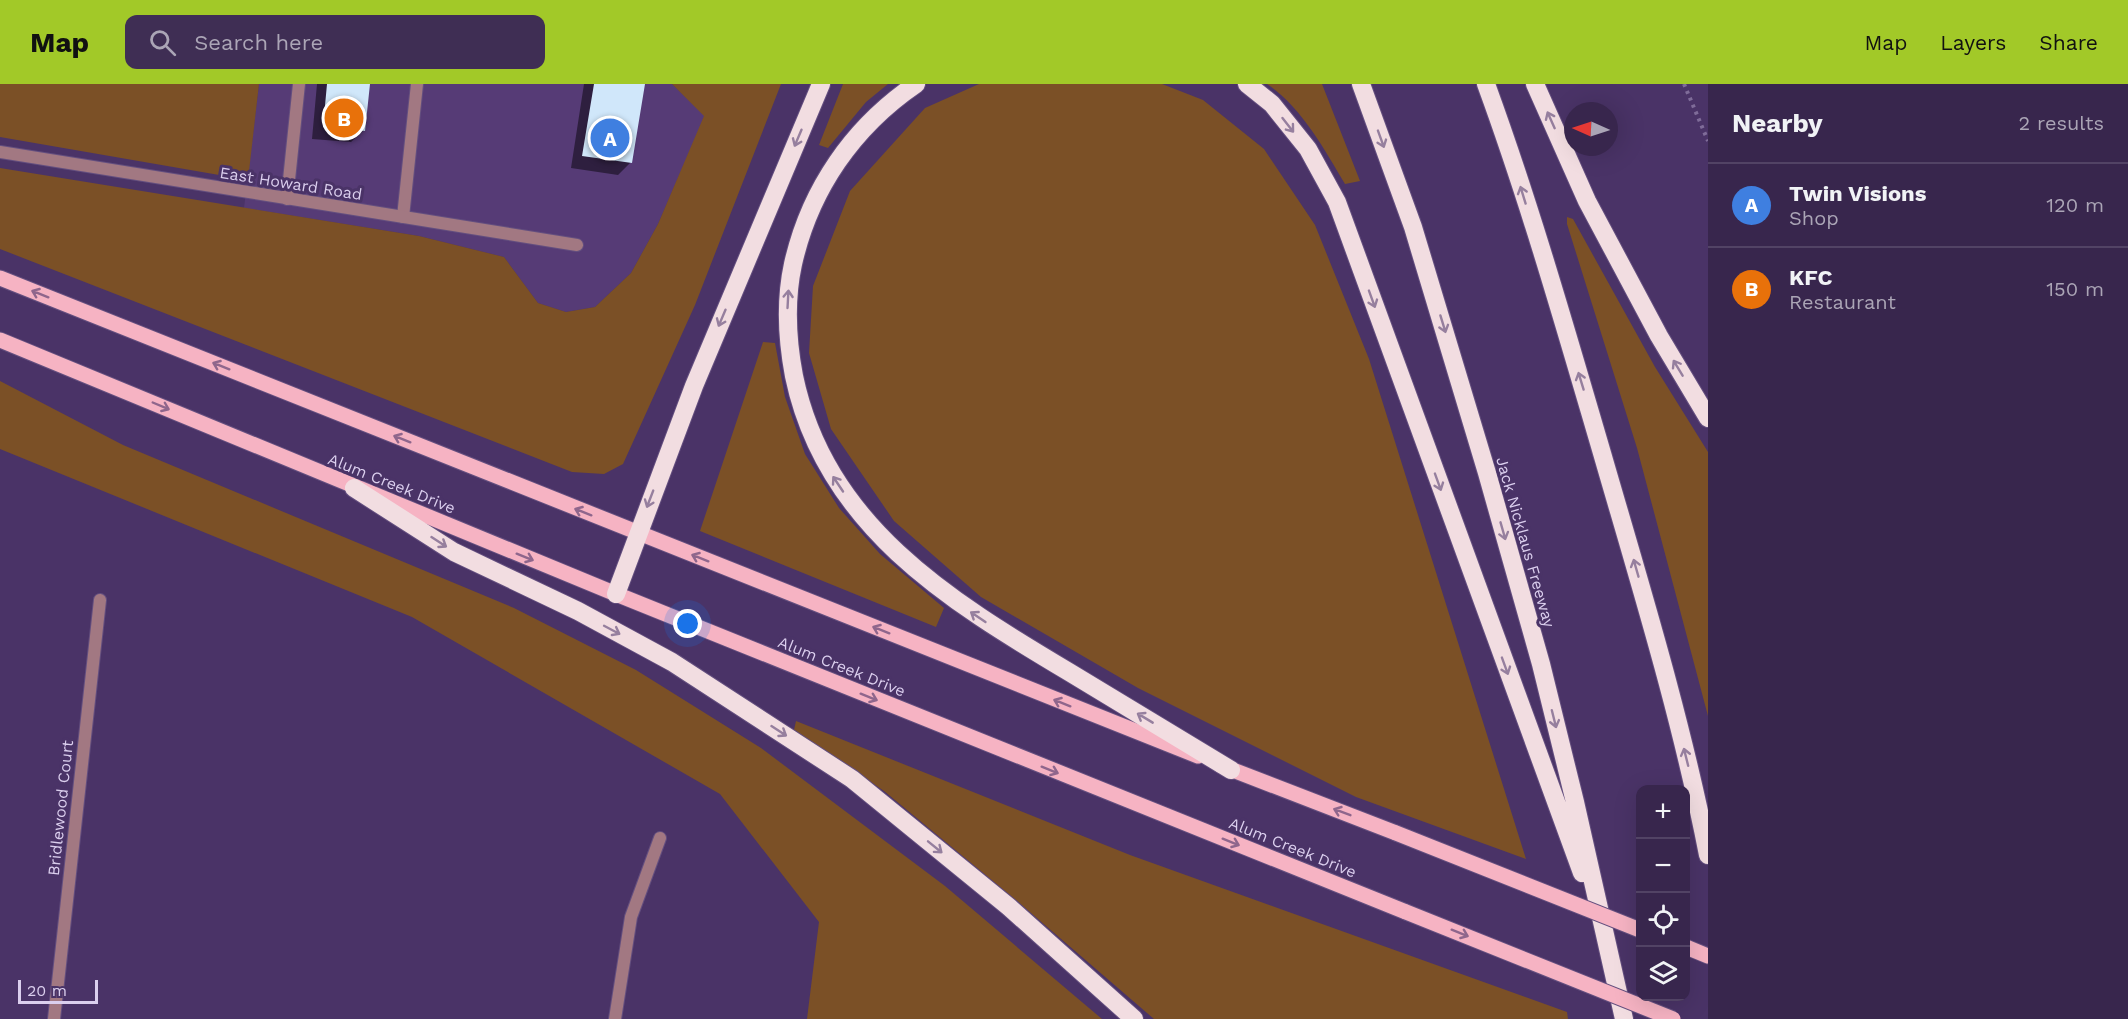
<!DOCTYPE html>
<html lang="en">
<head>
<meta charset="utf-8">
<style>
  :root { --surface:#38264d; --page:#3f2e54; --text:#f1f3f6; --muted:#aba5b6; --line:#524365; --accent:#a2c928 }
  body { margin:0; font-family:"Work Sans",sans-serif; background:var(--page); color:var(--text) }
  .controls { position:absolute; right:18px; bottom:18px; display:grid; overflow:hidden; border-radius:12px; box-shadow:0 6px 24px #0002 }
  .controls button { width:54px; height:54px; display:grid; place-items:center; padding:0; border:0; border-bottom:2px solid var(--line); background:var(--surface); color:var(--text); font:30px sans-serif }
  .compass { position:absolute; left:1564px; top:18px; width:54px; height:54px; border-radius:50%; background:var(--surface); box-shadow:0 6px 24px #0002; rotate:273deg }
  .scale { position:absolute; left:18px; bottom:15px; width:80px; box-sizing:border-box; padding-left:6px; border:3px solid #dbcfee; border-top:0; font-size:16px; line-height:21px; white-space:nowrap; color:#dbcfee; -webkit-text-stroke:4px #4a3367; paint-order:stroke }
  .you { position:absolute; left:688px; top:540px; width:21px; height:21px; margin:-15px; border:4px solid #fff; border-radius:50%; background:#1a73e8; box-shadow:0 0 0 9px #1a73e833 }
  .badge { display:grid; place-items:center; width:39px; height:39px; border-radius:50%; background:var(--accent); color:#fff; font-size:20px; font-weight:700 }
  .pin { position:absolute; translate:-50% -50%; border:3px solid #fff; box-shadow:0 2px 6px #0006 }
  .list { margin:0; padding:0; list-style:none }
  h2 { display:flex; justify-content:space-between; align-items:center; height:78px; margin:0; padding:0 24px; font-size:26px }
  h2 small { font-size:20px; font-weight:400; color:var(--muted) }
  .list li { display:grid; grid-template-columns:39px 1fr auto; gap:18px; align-items:center; box-sizing:border-box; height:84px; padding:0 24px; border-top:2px solid var(--line) }
  .list b { display:block; font-size:22px; white-space:nowrap }
  .list p { margin:0; font-size:20px; white-space:nowrap; color:var(--muted) }
  .list em { font-size:20px; font-style:normal; color:var(--muted) }
  .icon { flex:none; width:33px; height:33px; fill:none; stroke:currentColor; stroke-width:2; stroke-linecap:round; stroke-linejoin:round }
  .map { position:relative; flex:none; width:1708px; height:935px; overflow:hidden }
  header { display:flex; align-items:center; gap:36px; box-sizing:border-box; height:84px; padding:0 30px; background:var(--accent); color:#111 }
  header strong { font-size:28px }
  nav { display:flex; gap:33px; margin-inline-start:auto; font-size:21px }
  .search { width:420px; height:54px; background:var(--page); display:flex; align-items:center; gap:15px; box-sizing:border-box; padding:0 21px; border-radius:12px; color:var(--muted); font-size:22px }
  main { display:flex }
  aside { flex:1; background:var(--surface) }
  .map>svg:first-child { display:block }
</style>
</head>
<body>
<header>
<strong>Map</strong>
<div class="search"><svg class="icon" aria-label="search" viewBox="0 0 24 24"><circle cx="10" cy="10" r="6"/><path d="M15 15l6 6"/></svg>Search here</div>
<nav><a>Map</a><a>Layers</a><a>Share</a></nav>
</header>
<main>
<div class="map">
<svg width="1708" height="935" viewBox="0 0 1708 935">
  <rect width="100%" height="100%" fill="#4a3367"/>
  <path fill="#563b76" d="M259,0H672L705,32L658,140L631,189L595,223L566,228L538,219L504,173L419,152L244,124Z"/>
  <path fill="#7b5026" d="M0,0H259L248,96L0,53Z
    M672,0H781L695,221L623,380L604,390L572,388L0,165V84L419,152L504,173L538,219L566,228L595,223L631,189L658,140L704,32Z
    M843,0H888L866,18L828,64L819,61Z
    M979,0H1162L1203,16L1264,65L1315,141L1369,275L1526,775L1356,713L1138,604L981,513L894,437L831,345L809,269L813,202L850,107L925,24Z
    M1267,0H1322L1360,97L1345,100C1324,65 1302,24 1267,0Z
    M1567,133L1573,135L1655,283L1708,368V632L1637,364L1567,140Z
    M763,258L775,259L785,313L805,370L839,424L880,470L944,524L936,543L700,447Z
    M0,297L123,361L514,524L636,586L761,664L945,802L1102,935H807L819,838L720,710L412,533L0,365Z
    M796,637L1130,771L1567,928L1568,935H1154L1017,817L884,707L794,646Z"/>
  <path fill="#0007" d="M317,0H368L364,46L351,58L312,55Z
    M584,0H643L630,79L618,91L571,84Z"/>
  <path fill="#d0e7fa" d="M327,0H370L365,47L323,43Z
    M594,0H645L632,79L582,72Z"/>
  <g fill="none" stroke-linecap="round" stroke-linejoin="round">
    <defs>
      <path id="lane" d="M287,115L299,0
        M403,133L417,0"/>
      <path id="street" d="M0,68L577,161
        M54,935L100,516
        M615,935L631,833L660,754"/>
      <path id="primary" d="M0,194L1198,672
        M0,256L616,510L1406,828
        M1220,681L1396,749
        M1686,863L1708,872"/>
      <path id="highway" d="M916,0C853,43 810,105 793,180C785,217 787,255 794,292C825,441 948,516 1069,588C1123,621 1177,653 1231,686
        M1247,0L1272,20L1308,65L1337,118L1582,789
        M1361,0L1413,143L1487,389L1541,580L1575,718L1624,935
        M1486,0C1531,123 1567,250 1604,376C1642,507 1682,637 1708,771
        M1535,0L1587,117L1659,252L1708,334
        M354,404L454,468L578,527L672,578L852,695L1009,823L1134,935
        M616,510L694,302L821,0"/>
    </defs>
    <use href="#lane" stroke="#644f7f" stroke-width="14"/>
    <use href="#street" stroke="#644f7f" stroke-width="14"/>
    <use href="#primary" stroke="#644f7f" stroke-width="17"/>
    <use href="#highway" stroke="#644f7f" stroke-width="20"/>
    <path stroke="#7f6c99" stroke-width="4" stroke-dasharray="3 4.5" stroke-linecap="butt" d="M1684,0L1708,57"/>
    <use href="#lane" stroke="#a27882" stroke-width="12"/>
    <use href="#street" stroke="#a27882" stroke-width="12"/>
    <use href="#primary" stroke="#f6b3c3" stroke-width="15"/>
    <use href="#highway" stroke="#f2dde1" stroke-width="18"/>
    <defs>
      <path id="primary-bridge" d="M1396,749L1640,846
        M1406,828L1673,935"/>
    </defs>
    <use href="#primary-bridge" stroke="#644f7f" stroke-width="17" stroke-linecap="butt"/>
    <use href="#primary-bridge" stroke="#f6b3c3" stroke-width="15"/>
  </g>
  <defs><path id="oneway-shaft" d="M-6 0H5M1.5-3L5.5 0L1.5 3" fill="none" stroke-width="1.6" stroke-linecap="round" stroke-linejoin="round" transform="scale(1.5)"/></defs>
  <g stroke="#967f9e">
    <use href="#oneway-shaft" transform="translate(1551 36) rotate(-114)"/>
    <use href="#oneway-shaft" transform="translate(1288 41) rotate(52)"/>
    <use href="#oneway-shaft" transform="translate(798 54) rotate(113)"/>
    <use href="#oneway-shaft" transform="translate(1381 55) rotate(70)"/>
    <use href="#oneway-shaft" transform="translate(1523 111) rotate(-107)"/>
    <use href="#oneway-shaft" transform="translate(788 215) rotate(-87)"/>
    <use href="#oneway-shaft" transform="translate(1372 215) rotate(70)"/>
    <use href="#oneway-shaft" transform="translate(722 234) rotate(113)"/>
    <use href="#oneway-shaft" transform="translate(1443 240) rotate(73)"/>
    <use href="#oneway-shaft" transform="translate(1678 284) rotate(-121)"/>
    <use href="#oneway-shaft" transform="translate(1581 297) rotate(-107)"/>
    <use href="#oneway-shaft" transform="translate(1438 398) rotate(70)"/>
    <use href="#oneway-shaft" transform="translate(838 400) rotate(-124)"/>
    <use href="#oneway-shaft" transform="translate(650 415) rotate(111)"/>
    <use href="#oneway-shaft" transform="translate(1503 447) rotate(74)"/>
    <use href="#oneway-shaft" transform="translate(439 458) rotate(33)"/>
    <use href="#oneway-shaft" transform="translate(1636 484) rotate(-106)"/>
    <use href="#oneway-shaft" transform="translate(978 533) rotate(-146)"/>
    <use href="#oneway-shaft" transform="translate(612 546) rotate(28)"/>
    <use href="#oneway-shaft" transform="translate(1505 582) rotate(70)"/>
    <use href="#oneway-shaft" transform="translate(1145 634) rotate(-149)"/>
    <use href="#oneway-shaft" transform="translate(1554 635) rotate(76)"/>
    <use href="#oneway-shaft" transform="translate(779 647) rotate(33)"/>
    <use href="#oneway-shaft" transform="translate(1686 673) rotate(-104)"/>
    <use href="#oneway-shaft" transform="translate(935 763) rotate(39)"/>
  </g>
  <g stroke="#8f668c">
    <use href="#oneway-shaft" transform="translate(40 210) rotate(-158)"/>
    <use href="#oneway-shaft" transform="translate(221 282) rotate(-158)"/>
    <use href="#oneway-shaft" transform="translate(161 322) rotate(23)"/>
    <use href="#oneway-shaft" transform="translate(402 355) rotate(-158)"/>
    <use href="#oneway-shaft" transform="translate(583 428) rotate(-158)"/>
    <use href="#oneway-shaft" transform="translate(525 473) rotate(22)"/>
    <use href="#oneway-shaft" transform="translate(700 474) rotate(-158)"/>
    <use href="#oneway-shaft" transform="translate(881 546) rotate(-158)"/>
    <use href="#oneway-shaft" transform="translate(869 613) rotate(22)"/>
    <use href="#oneway-shaft" transform="translate(1062 619) rotate(-158)"/>
    <use href="#oneway-shaft" transform="translate(1050 686) rotate(22)"/>
    <use href="#oneway-shaft" transform="translate(1342 728) rotate(-159)"/>
    <use href="#oneway-shaft" transform="translate(1231 758) rotate(22)"/>
    <use href="#oneway-shaft" transform="translate(1460 849) rotate(22)"/>
  </g>
  <g text-anchor="middle" stroke-width="6" stroke-linejoin="round" paint-order="stroke">
    <g font-size="16" fill="#dbcfee" stroke="#4a3367">
      <text transform="translate(291 99) rotate(9)" y="6">East Howard Road</text>
      <text transform="translate(392 399) rotate(22)" y="6">Alum Creek Drive</text>
      <text transform="translate(1526 458) rotate(74)" y="6">Jack Nicklaus Freeway</text>
      <text transform="translate(842 582) rotate(22)" y="6">Alum Creek Drive</text>
      <text transform="translate(60 724) rotate(-84)" y="6">Bridlewood Court</text>
      <text transform="translate(1293 763) rotate(22)" y="6">Alum Creek Drive</text>
    </g>
  </g>
</svg>
<div class="controls">
<button>+</button>
<button>−</button>
<button><svg class="icon" aria-label="locate" viewBox="0 0 24 24"><circle cx="12" cy="12" r="6"/><path d="M12 2v4M12 18v4M2 12h4M18 12h4"/></svg></button>
<button><svg class="icon" aria-label="layers" viewBox="0 0 24 24"><path d="M12 4l9 5-9 5-9-5zM3 14l9 5 9-5"/></svg></button>
</div>
<svg class="compass" viewBox="-18 -18 36 36"><path d="M0-13l5 13h-10z" fill="#e53935"/><path d="M0 13l5-13h-10z" fill="#aba5b6"/></svg>
<div class="scale">20 m</div>
<div class="you"></div>
<div class="pin badge" style="left:610px;top:54px;background:#3f7fe0">A</div>
<div class="pin badge" style="left:344px;top:34px;background:#e8710a">B</div>
</div>
<aside>
<h2>Nearby<small>2 results</small></h2>
<ul class="list">
<li><span class="badge" style="background:#3f7fe0">A</span><div><b>Twin Visions</b><p>Shop</p></div><em>120 m</em></li>
<li><span class="badge" style="background:#e8710a">B</span><div><b>KFC</b><p>Restaurant</p></div><em>150 m</em></li>
</ul>
</aside>
</main>
</body>
</html>
